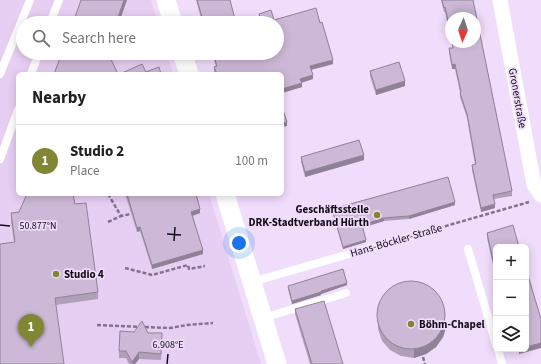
<!DOCTYPE html>
<html lang="en">
<head>
<meta charset="utf-8">
<style>
  :root { --surface:#fff; --page:#f2f2f2; --text:#202124; --muted:#757577; --line:#e0e0e0; --accent:#818632 }
  body { margin:0; font-family:"Source Sans 3",sans-serif; background:var(--page); color:var(--text) }
  .controls { position:absolute; right:12px; bottom:12px; display:grid; overflow:hidden; border-radius:6px; box-shadow:0 2px 10px #0003 }
  .controls button { width:36px; height:36px; display:grid; place-items:center; padding:0; border:0; border-bottom:1px solid var(--line); background:var(--surface); color:var(--text); font:20px sans-serif }
  .compass { position:absolute; left:445px; top:12px; width:36px; height:36px; border-radius:50%; background:var(--surface); box-shadow:0 2px 10px #0003; rotate:183deg }
  .you { position:absolute; left:239px; top:243px; width:14px; height:14px; margin:-10px; border:3px solid #fff; border-radius:50%; background:#1a73e8; box-shadow:0 0 0 6px #1a73e833 }
  .badge { display:grid; place-items:center; width:26px; height:26px; border-radius:50%; background:var(--accent); color:#fff; font-size:13px; font-weight:700 }
  .pin { position:absolute; translate:-50% -33px; filter:drop-shadow(0 1px 2px #0008) }
  .pin::after { content:''; position:absolute; top:21px; width:14px; height:12px; background:inherit; clip-path:polygon(0 0,100% 0,50% 100%) }
  .list { margin:0; padding:0; list-style:none }
  h2 { display:flex; justify-content:space-between; align-items:center; height:52px; margin:0; padding:0 16px; font-size:17px }
  h2 small { font-size:13px; font-weight:400; color:var(--muted) }
  .list li { display:grid; grid-template-columns:26px 1fr auto; gap:12px; align-items:center; box-sizing:border-box; height:72px; padding:0 16px; border-top:1px solid var(--line) }
  .list b { display:block; font-size:15px; white-space:nowrap }
  .list p { margin:0; font-size:13px; white-space:nowrap; color:var(--muted) }
  .list em { font-size:13px; font-style:normal; color:var(--muted) }
  .icon { flex:none; width:22px; height:22px; fill:none; stroke:currentColor; stroke-width:2; stroke-linecap:round; stroke-linejoin:round }
  .map { position:relative; flex:none; width:541px; height:364px; overflow:hidden }
  .search { position:absolute; background:var(--surface); box-shadow:0 2px 10px #0003; left:16px; top:16px; width:268px; height:44px; display:flex; align-items:center; gap:10px; box-sizing:border-box; padding:0 14px; border-radius:22px; color:var(--muted); font-size:15px }
  .panel { position:absolute; background:var(--surface); box-shadow:0 2px 10px #0003; left:16px; top:72px; width:268px; height:124px; border-radius:6px }
  .map>svg:first-child { display:block }
</style>
</head>
<body>
<div class="map">
<svg width="541" height="364" viewBox="0 0 541 364">
  <rect width="100%" height="100%" fill="#f0dcfb"/>
  <path fill="#e7cff4" d="M0,0H151L158,23H23V53H167L173,74H18V194H209L261,364H0Z"/>
  <g fill="none" stroke-linecap="round" stroke-linejoin="round">
    <path stroke="#817488" stroke-width="2.5" stroke-dasharray="4 2" stroke-linecap="butt" d="M108,194L121,216L131,214
      M108,222L121,216
      M439,228L529,202
      M125,268L152,275L188,265L189,269L205,266
      M97,325L170,328L187,325L213,323
      M423,357L425,364"/>
    <path stroke="#fff" stroke-width="8" d="M50,23L59,0
      M0,74L30,0
      M31,74L39,53
      M0,159L18,110
      M468,249L496,344
      M252,282L429,231
      M263,318L346,293
      M498,349L502,364"/>
    <path stroke="#fff" stroke-width="15" d="M500,0L534,185L541,195"/>
    <path stroke="#fff" stroke-width="19" d="M166,0L173,23
      M182,53L189,74
      M225,194L277,364"/>
  </g>
  <path fill="#b09fb9" d="M196,0H230L236,23H201L200,18H201Z
    M441,0H473L512,191V196L494,199L495,208L481,212L472,170V165H475L467,118L460,97V92L455,69H452L449,53V48H453L451,42H475L451,18V40L445,12H444Z
    M259,14L274,20L333,64L311,70L313,79L301,83L302,87L282,93V74H215L214,71V67H216L212,53H277V23H261L259,18Z
    M370,71L405,86L376,95L370,76Z
    M301,157L364,160L305,177L301,162Z
    M18,170V182L17,181V174Z
    M125,194H196L200,213L193,216L203,254L152,269L140,231L137,232Z
    M75,204L98,292V299L56,305L14,242L11,221V213Z
    M455,205L409,219L384,221L363,227L366,242L343,249L332,211V209Z
    M487,233L496,247V278L487,238Z
    M347,285L321,294V295L292,304L288,289V286Z
    M378,308L445,331L443,337L436,347L426,354L414,358L401,356L390,350L382,341L378,329Z
    M295,309L343,364H310L295,314Z
    M148,333L162,340L161,360L139,359L135,364H129L126,358H119V351Z"/>
  <path fill="#908296" d="M124,0H127L119,23H116Z
    M333,60V64L310,70V66Z
    M455,64V69H452V65Z
    M313,75V79L300,83V79Z
    M405,81V86L376,95V90Z
    M302,83V87L282,93V89Z
    M287,122V126L282,127V123Z
    M364,155V160L305,177V172Z
    M455,202V205L409,219V216Z
    M495,204V208L481,212V208Z
    M200,209V213L191,216V212Z
    M384,218V221L362,228V225Z
    M140,227V231L137,232V228Z
    M366,240V242L343,249V247Z
    M203,250V254L152,269V265Z
    M347,283V285L321,294V295L292,304V301Z
    M445,310V331L443,337L436,347L426,354L414,358V349Z
    M541,343V348L519,354V349H526V347Z
    M139,352V359L135,364H132V362Z"/>
  <path fill="#cdb9d7" stroke="#908296" d="M81,0H124L116,23H73Z
    M197,0H230L236,23H202L200,18L202,17Z
    M442,0H473L512,191L493,195L495,204L481,208L472,165L476,164L467,114L460,93L461,92L455,64L452,65L449,48H453L452,42H475V18H451V35L445,7L444,8Z
    M316,8L320,23L322,22L333,60L310,66L313,75L300,79L302,83L282,89V74H217L214,67L217,66L213,53H277V23H262L259,14L271,10L274,20Z
    M62,53H108L118,74H54Z
    M399,62L405,81L376,90L370,71Z
    M142,64L146,72L159,67L161,74H120Z
    M282,107L287,122L282,123Z
    M359,140L364,155L305,172L301,157Z
    M448,177L455,202L409,216L384,218L362,225L366,240L343,247L332,209Z
    M27,194H73L75,204L86,203L98,292L55,298L64,364H0V244L15,242L11,213L19,212Z
    M127,194H196L200,209L191,212L203,250L152,265L140,227L137,228Z
    M513,225L519,247H496V274L487,233Z
    M343,269L347,283L321,291V292L292,301L288,286Z
    M526,269L541,319V343L526,347Z
    M377 315a34 34 0 1 1 68 0a34 34 0 1 1-68 0Z
    M324,301L343,364H312L295,309Z
    M142,321L148,333H162L161,354L139,352L132,362L126,351H119L120,331L134,332Z"/>
  <path fill="none" stroke="#130c16" stroke-width="1.5" d="M0,225L10,226M167,234L181,235M174,241L175,227M167,364L168,354"/>
  <g fill="#818632" stroke="#f0dcfb" stroke-width="1.5">
    <circle cx="377" cy="215" r="4"/>
    <circle cx="56" cy="274" r="4"/>
    <circle cx="411" cy="324" r="4"/>
  </g>
  <g text-anchor="middle" stroke-width="3.5" stroke-linejoin="round" paint-order="stroke">
    <g font-size="11" fill="#130c16" stroke="#f0dcfb">
      <text transform="translate(518 98) rotate(80)" y="4">Gronerstraße</text>
      <text transform="translate(396 240) rotate(-16)" y="4">Hans-Böckler-Straße</text>
    </g>
    <g font-size="11" font-weight="bold" fill="#130c16" stroke="#f0dcfb" text-anchor="start">
      <text x="369" y="213" text-anchor="end">Geschäftsstelle<tspan x="369" dy="13">DRK-Stadtverband Hürth</tspan></text>
      <text x="64" y="278">Studio 4</text>
      <text x="419" y="328">Böhm-Chapel</text>
    </g>
  </g>
  <g font-size="10" text-anchor="middle" fill="#130c16" stroke="#f0dcfb" stroke-width="3.5" stroke-linejoin="round" paint-order="stroke">
    <text x="38" y="229">50.877°N</text>
    <text x="168" y="348">6.908°E</text>
  </g>
</svg>
<div class="controls">
<button>+</button>
<button>−</button>
<button><svg class="icon" aria-label="layers" viewBox="0 0 24 24"><path d="M12 4l9 5-9 5-9-5zM3 14l9 5 9-5"/></svg></button>
</div>
<svg class="compass" viewBox="-18 -18 36 36"><path d="M0-13l5 13h-10z" fill="#e53935"/><path d="M0 13l5-13h-10z" fill="#757577"/></svg>
<div class="you"></div>
<div class="pin badge" style="left:31px;top:347px">1</div>
<div class="search"><svg class="icon" aria-label="search" viewBox="0 0 24 24"><circle cx="10" cy="10" r="6"/><path d="M15 15l6 6"/></svg>Search here</div>
<section class="panel">
<h2>Nearby<small></small></h2>
<ul class="list">
<li><span class="badge">1</span><div><b>Studio 2</b><p>Place</p></div><em>100 m</em></li>
</ul>
</section>
</div>
</body>
</html>
